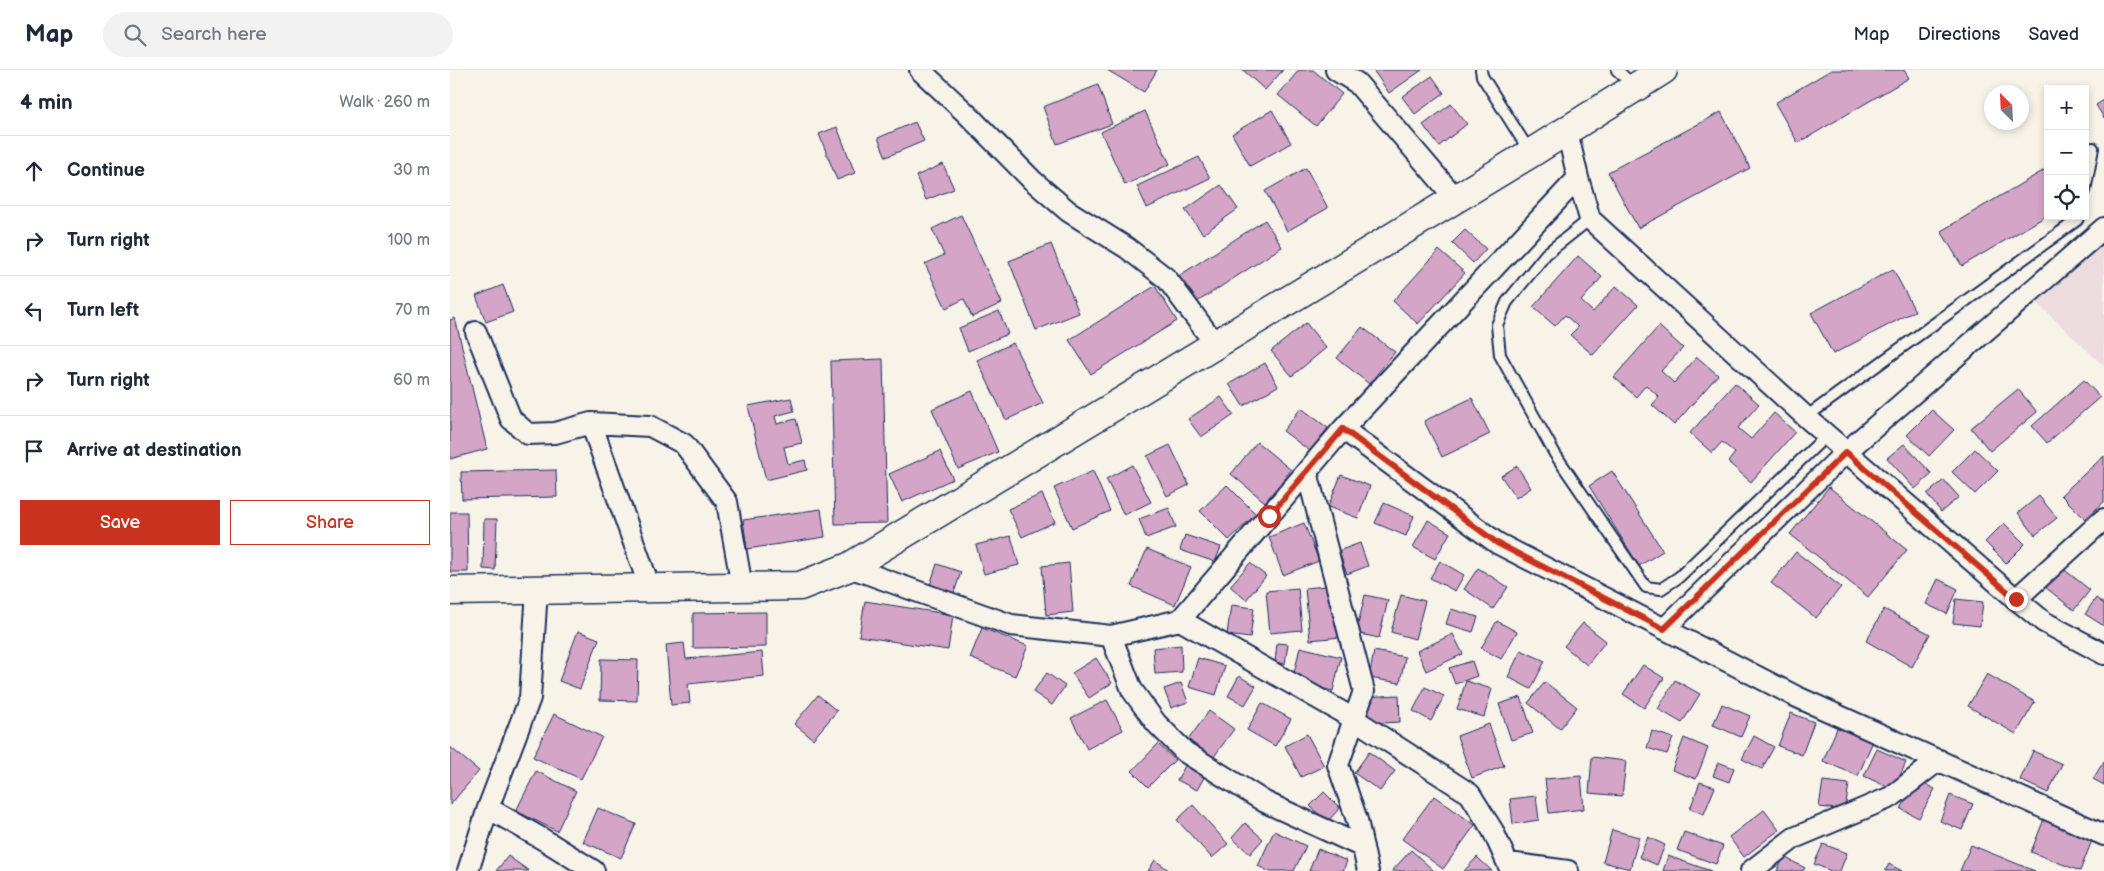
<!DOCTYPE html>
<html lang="en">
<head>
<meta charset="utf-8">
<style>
  :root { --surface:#fff; --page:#f2f2f3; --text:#1f2937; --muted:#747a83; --line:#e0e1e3; --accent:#c8321e }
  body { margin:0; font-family:"Balsamiq Sans",sans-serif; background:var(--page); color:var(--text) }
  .controls { position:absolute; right:15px; top:15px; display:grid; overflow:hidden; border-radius:0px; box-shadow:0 2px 8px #0003 }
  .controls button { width:45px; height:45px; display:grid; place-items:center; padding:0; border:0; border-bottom:1px solid var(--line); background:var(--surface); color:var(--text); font:25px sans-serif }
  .compass { position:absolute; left:1534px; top:15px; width:45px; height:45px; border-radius:50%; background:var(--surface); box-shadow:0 2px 8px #0003; rotate:336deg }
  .stop { position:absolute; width:15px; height:15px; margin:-11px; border:4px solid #c8321e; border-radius:50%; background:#fff }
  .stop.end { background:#c8321e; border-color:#fff; box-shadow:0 1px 5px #0008 }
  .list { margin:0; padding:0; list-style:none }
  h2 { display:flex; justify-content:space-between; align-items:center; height:65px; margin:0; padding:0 20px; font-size:21px }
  h2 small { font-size:16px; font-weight:400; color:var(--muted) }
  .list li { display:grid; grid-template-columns:32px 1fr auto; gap:15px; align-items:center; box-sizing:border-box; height:70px; padding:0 20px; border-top:1px solid var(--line) }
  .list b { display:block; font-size:19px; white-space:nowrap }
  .list em { font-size:16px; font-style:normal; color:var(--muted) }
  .actions { display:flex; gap:10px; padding:15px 20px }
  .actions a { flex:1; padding:11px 0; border:1px solid var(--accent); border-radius:0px; text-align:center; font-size:18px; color:var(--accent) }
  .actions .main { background:var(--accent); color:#fff }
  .icon { flex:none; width:28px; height:28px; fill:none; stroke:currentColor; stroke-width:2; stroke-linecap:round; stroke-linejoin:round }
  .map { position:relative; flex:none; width:1654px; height:801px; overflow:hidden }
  header { display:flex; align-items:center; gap:30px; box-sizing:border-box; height:70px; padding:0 25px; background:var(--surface); border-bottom:1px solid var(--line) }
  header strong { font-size:24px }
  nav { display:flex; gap:28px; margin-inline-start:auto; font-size:18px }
  .search { width:350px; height:45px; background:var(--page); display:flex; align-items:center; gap:12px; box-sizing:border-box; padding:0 18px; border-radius:28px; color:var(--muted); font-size:19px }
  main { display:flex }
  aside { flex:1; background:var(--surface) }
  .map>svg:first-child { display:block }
</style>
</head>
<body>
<header>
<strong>Map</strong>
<div class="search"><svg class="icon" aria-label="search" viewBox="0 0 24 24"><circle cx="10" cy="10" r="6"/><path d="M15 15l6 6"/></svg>Search here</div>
<nav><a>Map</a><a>Directions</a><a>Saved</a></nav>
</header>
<main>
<aside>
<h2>4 min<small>Walk · 260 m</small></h2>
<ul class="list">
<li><svg class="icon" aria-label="ahead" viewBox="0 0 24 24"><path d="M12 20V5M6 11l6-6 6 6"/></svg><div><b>Continue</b></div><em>30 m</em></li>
<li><svg class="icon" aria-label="right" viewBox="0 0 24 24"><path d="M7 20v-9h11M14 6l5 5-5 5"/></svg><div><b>Turn right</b></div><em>100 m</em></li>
<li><svg class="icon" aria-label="left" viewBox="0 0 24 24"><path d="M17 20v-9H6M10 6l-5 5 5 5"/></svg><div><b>Turn left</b></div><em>70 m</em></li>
<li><svg class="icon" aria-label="right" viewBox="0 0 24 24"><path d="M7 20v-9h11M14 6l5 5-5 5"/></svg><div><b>Turn right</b></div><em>60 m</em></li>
<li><svg class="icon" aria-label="arrive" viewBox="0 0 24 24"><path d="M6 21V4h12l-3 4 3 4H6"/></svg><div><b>Arrive at destination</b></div></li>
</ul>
<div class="actions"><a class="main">Save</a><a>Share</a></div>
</aside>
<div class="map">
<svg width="1654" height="801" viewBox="0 0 1654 801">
  <rect width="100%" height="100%" fill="#f7f3e8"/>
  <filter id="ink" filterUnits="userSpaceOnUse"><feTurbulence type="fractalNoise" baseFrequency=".02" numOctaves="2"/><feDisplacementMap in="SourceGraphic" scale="10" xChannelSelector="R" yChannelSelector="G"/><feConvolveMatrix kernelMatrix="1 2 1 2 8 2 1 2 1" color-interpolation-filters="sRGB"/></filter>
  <g filter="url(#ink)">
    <path fill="#ecdcde" d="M1654,172V296L1584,230Z"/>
    <path fill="#d4a5c6" stroke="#1b2f5e" d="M657,0H707L694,22Z
      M793,0H833L815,20Z
      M849,0H863L892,24L866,56L828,25Z
      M923,0H972L939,23Z
      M1381,0H1454L1459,8L1348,73L1325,33Z
      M982,6L994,23L965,44L952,27Z
      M648,15L662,54L607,74L593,37Z
      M1654,30V48L1646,35Z
      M1001,34L1017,54L989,76L973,55Z
      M822,40L841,73L800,96L782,64Z
      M695,41L720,94L675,115L651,62Z
      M1271,42L1300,98L1188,158L1158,102Z
      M465,52L474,71L436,87L428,68Z
      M387,57L405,103L387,110L369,64Z
      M749,87L760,108L697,138L687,116Z
      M493,94L504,119L476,130L466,106Z
      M856,98L878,138L837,161L815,121Z
      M1596,99L1598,102V145L1512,196L1491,161Z
      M771,115L788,139L753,164L735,140Z
      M511,145L552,233L522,247L514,229L496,238L475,194L494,185L482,159Z
      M815,150L832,177L744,234L727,207Z
      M1015,160L1036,179L1023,193L1002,173Z
      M601,174L629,243L586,260L559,191Z
      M989,180L1015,203L968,254L943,231Z
      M1128,186L1152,207L1131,231L1143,242L1166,216L1188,235L1143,285L1120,265L1128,257L1115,245L1105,256L1083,237Z
      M1443,199L1465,241L1383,284L1361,243Z
      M53,215L63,242L36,252L26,226Z
      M705,216L727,251L641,304L619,270Z
      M549,241L558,264L518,281L509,258Z
      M5,248L37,379L0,389V250Z
      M856,253L876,278L842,306L821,281Z
      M1209,256L1233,278L1211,301L1224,313L1247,287L1268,305L1224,355L1202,335L1209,327L1196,315L1186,327L1164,307Z
      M912,257L945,282L919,314L887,288Z
      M563,273L593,333L556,350L527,290Z
      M433,289L437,453L385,454L381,291Z
      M815,293L828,316L793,336L779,314Z
      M1634,310L1650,327L1597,373L1582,356Z
      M1285,313L1309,334L1288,358L1301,369L1324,343L1345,362L1301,412L1278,392L1285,383L1272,372L1262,383L1240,363Z
      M1568,319L1587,342L1540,381L1521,358Z
      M522,321L548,382L508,399L482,339Z
      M771,327L784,345L751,367L738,349Z
      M341,328L344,341L325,346L327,354L346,349L352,373L334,377L338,394L355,390L357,400L316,410L298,336Z
      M1022,328L1040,364L992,387L974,351Z
      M851,338L878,358L860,381L833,361Z
      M1482,340L1504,360L1479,386L1457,365Z
      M807,372L841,400L815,432L781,404Z
      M1454,374L1482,404L1465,419L1437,388Z
      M720,375L739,415L717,426L697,386Z
      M1525,379L1548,401L1525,424L1502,402Z
      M490,381L503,409L452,432L439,404Z
      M1654,386V432L1635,449L1611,425Z
      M682,395L701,432L674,445L656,409Z
      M1067,396L1081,418L1066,428L1051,406Z
      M106,400L107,427L12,429L11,402Z
      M643,401L660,441L622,458L604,418Z
      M1162,401L1213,481L1189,496L1139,416Z
      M891,405L920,416L908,448L878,437Z
      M1494,410L1509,427L1491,442L1477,424Z
      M777,415L806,444L779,470L750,441Z
      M1379,417L1457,480L1418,527L1340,464Z
      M592,424L605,452L572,467L558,439Z
      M1589,426L1607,448L1585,465L1568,443Z
      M934,433L964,446L956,466L925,453Z
      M719,438L726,457L696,468L689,449Z
      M371,439L375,467L297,479L293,450Z
      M0,442H17L18,502H0Z
      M34,449H47L45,500L33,499Z
      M978,450L1000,463L985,489L963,477Z
      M854,453L869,491L833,505L819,467Z
      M1554,453L1575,474L1556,493L1535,472Z
      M735,465L771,477L765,492L730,480Z
      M561,466L569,495L534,504L526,475Z
      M910,473L918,496L897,504L888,481Z
      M697,479L741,497L725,535L681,516Z
      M1346,482L1391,517L1366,548L1321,513Z
      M990,491L1014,505L1005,521L980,508Z
      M619,493L623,542L596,545L592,496Z
      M800,493L816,506L796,530L780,516Z
      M487,494L511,502L503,526L479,518Z
      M1611,497L1640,520L1624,540L1595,517Z
      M1028,498L1058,517L1043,539L1014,519Z
      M1488,509L1508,519L1497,544L1476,534Z
      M886,515L891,567L860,570L855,518Z
      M848,518L852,560L820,563L816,521Z
      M915,525L938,530L929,568L906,563Z
      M951,525L975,531L965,569L941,562Z
      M1646,528L1654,534V556L1635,544Z
      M1506,529L1533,532L1530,556L1503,553Z
      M415,531L503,545L498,580L409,566Z
      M781,535L804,538L800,568L777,565Z
      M1001,539L1028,547L1023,562L996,554Z
      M1434,539L1480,564L1462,597L1416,571Z
      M316,542V577L243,578V543Z
      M1047,551L1067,562L1051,589L1031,578Z
      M1133,553L1156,571L1137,595L1114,576Z
      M532,558L578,576L565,606L520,588Z
      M128,561L149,569L130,619L109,611Z
      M1003,564L1013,584L976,601L967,581Z
      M234,573L236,589L312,582L314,606L238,614L240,633L221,635L216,575Z
      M827,573L838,574L835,594L825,592Z
      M731,575L732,602L705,604L703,578Z
      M850,577L891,587L883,621L842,612Z
      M1071,580L1095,591L1081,619L1058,607Z
      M924,581L955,587L950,613L919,608Z
      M646,588L662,613L639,628L622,603Z
      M748,588L775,596L766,625L739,617Z
      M151,589L188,590L187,631L150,630Z
      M1022,591L1027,606L1005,614L999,598Z
      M1193,595L1214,608L1194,638L1173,624Z
      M597,603L615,616L602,635L583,622Z
      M1537,604L1585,632L1566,664L1518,636Z
      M789,606L806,616L795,635L778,626Z
      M1225,610L1250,624L1232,653L1208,639Z
      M1016,611L1042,619L1034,647L1007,639Z
      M1095,612L1127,637L1110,659L1078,633Z
      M731,613L738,632L721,638L714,619Z
      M975,617L994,626L981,651L963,641Z
      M368,625L387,641L363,669L344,654Z
      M949,625L950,652L914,654L913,627Z
      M1071,627L1083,663L1061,670L1049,634Z
      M657,630L673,660L637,679L621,648Z
      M812,633L841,649L825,676L797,660Z
      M1272,634L1300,646L1291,667L1263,655Z
      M759,641L784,659L763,688L738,670Z
      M1341,643L1364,652L1352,685L1328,676Z
      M104,644L152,667L131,709L83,687Z
      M1039,654L1054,696L1022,708L1007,666Z
      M1388,656L1423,671L1408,706L1373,691Z
      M1202,661L1223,668L1217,684L1197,678Z
      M857,664L874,696L851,707L835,676Z
      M1304,666L1324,677L1312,699L1292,689Z
      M1234,668L1258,678L1246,709L1222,700Z
      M708,674L725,690L698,717L682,701Z
      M0,677L29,701L0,735Z
      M1427,679L1456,692L1444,720L1414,706Z
      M1583,681L1612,694L1598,723L1570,710Z
      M919,682L945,701L930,721L904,703Z
      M1142,687L1176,691L1172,726L1139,723Z
      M1654,691V715L1643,709Z
      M1268,692L1284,698L1279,712L1263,706Z
      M736,694L756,704L747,720L727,710Z
      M86,701L126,721L107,761L66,741Z
      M1131,706L1134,739L1099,743L1095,709Z
      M1466,710L1485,719L1469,748L1451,739Z
      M1373,711L1399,714L1395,740L1369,737Z
      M1250,712L1265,717L1254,744L1240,739Z
      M874,722L890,738L877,752L860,736Z
      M1500,725L1523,734L1512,760L1490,751Z
      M984,726L1025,755L993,799L952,769Z
      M1086,726L1089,750L1063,754L1060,729Z
      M743,735L778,774L762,788L727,750Z
      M148,738L186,754L171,788L133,772Z
      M1314,740L1329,760L1294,787L1279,767Z
      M1594,749L1643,768L1630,801L1581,782Z
      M795,753L813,769L800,784L782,768Z
      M1162,760L1189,767L1180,799L1153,792Z
      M824,761L856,776L844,801H818L808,796Z
      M1234,762L1273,776L1266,794L1227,780Z
      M1198,767L1215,775L1207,795L1189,787Z
      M1373,774L1397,783L1390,801H1381L1364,794Z
      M1521,775L1585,801H1510Z
      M868,779L897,791L893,801H859Z
      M961,780L984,801H942Z
      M58,786L79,801H46Z
      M1218,786L1261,801H1213Z
      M1027,787L1042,801H1014Z
      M1334,787L1355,798L1353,801H1327Z
      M705,790L720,801H698Z
      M1439,794L1452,801H1435Z"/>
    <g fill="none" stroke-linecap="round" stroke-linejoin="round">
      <defs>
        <path id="lane" d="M1031,0L1032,6L1080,82
          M1167,0L1185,17
          M1635,121L1643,78
          M1140,149L1096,184L1057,232L1047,255L1050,285L1105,384L1196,517L1211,519L1229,507L1377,365
          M1356,347L1627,150L1629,146"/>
        <path id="street" d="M470,0L517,44L582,110L618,141L677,178L717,209L766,275
          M886,0L907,13L1006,129
          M1128,108L1140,149L1356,347L1566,529L1594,552L1654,584
          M26,262L61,349L78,364L105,363L141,353L200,356L234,374L277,432L292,517
          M141,353L200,518
          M893,359L1047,473L1345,626L1654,765
          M857,402L914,621L888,695L907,750L918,801
          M399,497L561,555L661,566L730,550L893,359L1128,108L1117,61
          M1566,529L1654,449
          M730,550L904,649L1020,724L1043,761L1061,801
          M1214,559L1396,382L1654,158
          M661,566L682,620L706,653L735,682L815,732L913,777
          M38,738L96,771L144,801
          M1059,793L1118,801
          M18,801L38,738L80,628L87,520
          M1301,801L1344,768L1441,727L1489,690"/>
        <path id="highway" d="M0,521L350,516L399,497L1081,83L1213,0"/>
      </defs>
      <use href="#lane" stroke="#1b2f5e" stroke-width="14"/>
      <use href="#street" stroke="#1b2f5e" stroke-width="24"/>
      <use href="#highway" stroke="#1b2f5e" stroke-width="31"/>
      <use href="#lane" stroke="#f7f3e8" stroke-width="10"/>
      <use href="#street" stroke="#f7f3e8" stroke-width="20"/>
      <use href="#highway" stroke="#f7f3e8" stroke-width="28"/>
    </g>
  </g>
  <g fill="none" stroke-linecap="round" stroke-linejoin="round" filter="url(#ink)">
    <path stroke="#c8321e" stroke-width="6" d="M819,446L893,359L1047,473L1214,559L1396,382L1566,529"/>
  </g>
</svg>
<div class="controls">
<button>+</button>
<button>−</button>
<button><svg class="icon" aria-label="locate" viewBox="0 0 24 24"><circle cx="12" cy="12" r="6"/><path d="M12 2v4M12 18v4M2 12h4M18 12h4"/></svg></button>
</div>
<svg class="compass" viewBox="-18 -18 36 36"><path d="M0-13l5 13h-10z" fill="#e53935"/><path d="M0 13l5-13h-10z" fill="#747a83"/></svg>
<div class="stop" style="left:819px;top:446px"></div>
<div class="stop end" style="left:1566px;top:529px"></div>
</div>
</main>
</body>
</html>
